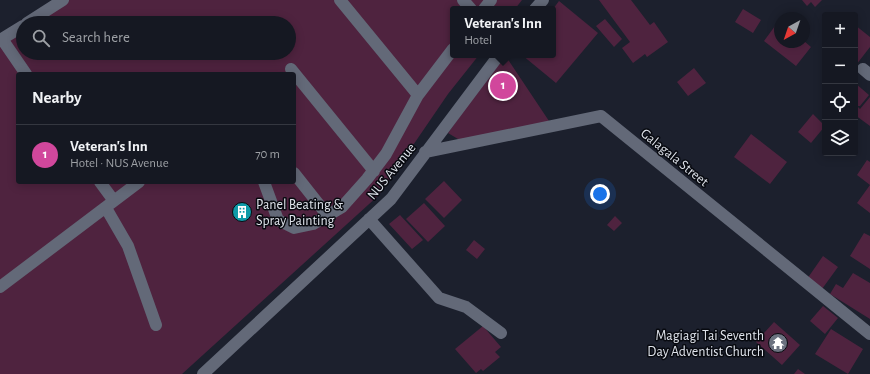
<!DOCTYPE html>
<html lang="en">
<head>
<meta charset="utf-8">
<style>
  :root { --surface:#151822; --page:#22252f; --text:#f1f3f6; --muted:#9da0a5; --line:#343740; --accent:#1a73e8 }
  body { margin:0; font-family:"Alegreya Sans",sans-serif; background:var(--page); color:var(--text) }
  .controls { position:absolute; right:12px; top:12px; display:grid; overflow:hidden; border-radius:4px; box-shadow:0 2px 10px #0003 }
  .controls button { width:36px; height:36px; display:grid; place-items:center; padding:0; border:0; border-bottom:1px solid var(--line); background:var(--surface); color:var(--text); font:20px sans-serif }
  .compass { position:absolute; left:774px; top:12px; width:36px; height:36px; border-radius:50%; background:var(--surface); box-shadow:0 2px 10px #0003; rotate:220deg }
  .you { position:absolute; left:600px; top:194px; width:14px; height:14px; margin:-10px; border:3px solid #fff; border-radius:50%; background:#1a73e8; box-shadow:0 0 0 6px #1a73e833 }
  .badge { display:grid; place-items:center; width:26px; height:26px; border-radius:50%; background:var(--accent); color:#fff; font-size:13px; font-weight:700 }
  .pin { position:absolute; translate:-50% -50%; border:2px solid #fff; box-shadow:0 1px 4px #0006 }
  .popup { position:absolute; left:450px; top:6px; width:106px; height:52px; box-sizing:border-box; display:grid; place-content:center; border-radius:4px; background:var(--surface); filter:drop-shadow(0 1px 3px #0005); font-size:13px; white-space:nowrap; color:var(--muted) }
  .popup b { font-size:15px; color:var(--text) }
  .popup::after { content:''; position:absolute; left:50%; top:100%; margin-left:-8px; border:8px solid transparent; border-top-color:var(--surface) }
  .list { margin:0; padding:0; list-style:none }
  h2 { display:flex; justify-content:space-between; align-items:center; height:52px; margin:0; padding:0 16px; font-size:17px }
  h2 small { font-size:13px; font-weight:400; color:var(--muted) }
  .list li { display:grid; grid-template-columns:26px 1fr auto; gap:12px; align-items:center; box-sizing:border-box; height:60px; padding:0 16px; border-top:1px solid var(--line) }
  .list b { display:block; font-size:15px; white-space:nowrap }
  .list p { margin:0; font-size:13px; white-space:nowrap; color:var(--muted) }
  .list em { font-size:13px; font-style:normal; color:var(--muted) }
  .icon { flex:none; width:22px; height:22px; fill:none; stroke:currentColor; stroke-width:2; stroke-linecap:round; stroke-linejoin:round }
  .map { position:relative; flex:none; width:870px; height:374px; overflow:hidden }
  .search { position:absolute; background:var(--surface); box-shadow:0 2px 10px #0003; left:16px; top:16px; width:280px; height:44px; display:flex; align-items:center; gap:10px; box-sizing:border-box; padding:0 14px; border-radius:22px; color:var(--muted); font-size:15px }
  .panel { position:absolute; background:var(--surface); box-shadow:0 2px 10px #0003; left:16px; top:72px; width:280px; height:112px; border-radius:4px }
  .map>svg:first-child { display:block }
</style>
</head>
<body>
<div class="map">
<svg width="870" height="374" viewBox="0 0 870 374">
  <rect width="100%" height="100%" fill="#1c202d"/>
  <path fill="#4f233f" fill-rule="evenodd" d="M54,0H522L515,9H453V55H479L448,94L379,195L182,374H0V34ZM23,23H289V53H23ZM18,74H294V182H18Z
    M599,0H631L650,25L654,22L668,42L647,57L645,54L633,63L622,48L630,42Z
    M802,0H822L815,7L811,2L807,6Z
    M559,1L598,33L556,83L522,55H553V9Z
    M743,9L761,20L753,33L735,22Z
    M605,19L622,39L614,47L596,26Z
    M855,25L870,37V47L856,65Z
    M775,26L780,30V42L804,41L811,47L796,66L764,41Z
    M503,55H505L551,124L463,142L448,133Z
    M694,68L706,83L688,96L677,82Z
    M855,83L869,95L860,106H855Z
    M870,97V126L855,115V108L857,106L860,109Z
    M813,114L825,126L811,143L798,132Z
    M751,134L787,162L770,184L734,157Z
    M867,160L870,162V213L857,203L870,185L857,175Z
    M444,181L462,200L444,218L425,199Z
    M424,203L445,226L428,242L406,219Z
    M400,215L423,240L412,249L389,224Z
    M615,216L622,223L614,231L607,225Z
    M864,233L870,236V269L850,256Z
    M474,240L485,249L477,259L466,250Z
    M823,256L838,267L822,289L807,279Z
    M853,273L870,283V319L830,294L836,284L843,288Z
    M823,306L838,318L825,334L810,321Z
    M774,322L800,345L782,365L756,342Z
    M483,326L501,347L495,352L500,357L483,371L481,369L476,373L455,349Z
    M831,329L863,349L848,374L815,354Z
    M798,369L805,374H794Z"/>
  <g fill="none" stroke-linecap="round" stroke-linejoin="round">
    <path stroke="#636978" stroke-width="12" d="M340,0L418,95
      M463,0L471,9
      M484,9L491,0
      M535,9L543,0
      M27,23L63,0
      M2,39L26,74
      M0,40L23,26
      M291,69L374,171
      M863,69L870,75
      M425,152L601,116L870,334
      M294,173L328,216
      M100,182L114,201
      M264,182L278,220L294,228L313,224L342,207L367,179L386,154L418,95L453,49
      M106,208L128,246L156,325
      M369,219L439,298L466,307L501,333
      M0,287L139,182
      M203,374L391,199L499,55"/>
  </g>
  <defs>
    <symbol id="building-disc" viewBox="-11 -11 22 22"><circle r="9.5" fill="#0f9aa8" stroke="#080a10"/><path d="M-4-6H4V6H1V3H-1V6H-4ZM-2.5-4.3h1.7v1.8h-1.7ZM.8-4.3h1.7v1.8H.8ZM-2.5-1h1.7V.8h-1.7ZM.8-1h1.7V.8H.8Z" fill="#fff"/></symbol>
    <symbol id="temple-disc" viewBox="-11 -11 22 22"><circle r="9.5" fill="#6b7280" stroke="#080a10"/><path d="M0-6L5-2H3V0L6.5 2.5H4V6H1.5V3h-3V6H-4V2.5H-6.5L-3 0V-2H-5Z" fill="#fff"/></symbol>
  </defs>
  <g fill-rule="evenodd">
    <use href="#building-disc" x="231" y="201" width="22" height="22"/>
    <use href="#temple-disc" x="767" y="332" width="22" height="22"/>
  </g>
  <g text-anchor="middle" stroke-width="3" stroke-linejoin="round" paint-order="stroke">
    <g font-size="14" fill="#dfe3eb" stroke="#080a10">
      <text transform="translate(675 157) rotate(39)" y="5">Galagala Street</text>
      <text transform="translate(391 171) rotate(-51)" y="5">NUS Avenue</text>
    </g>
    <g font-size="14" fill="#dfe3eb" stroke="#080a10" text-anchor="start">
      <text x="256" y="209">Panel Beating &amp;<tspan x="256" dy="16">Spray Painting</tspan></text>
      <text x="764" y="340" text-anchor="end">Magiagi Tai Seventh<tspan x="764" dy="16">Day Adventist Church</tspan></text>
    </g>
  </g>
</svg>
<div class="controls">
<button>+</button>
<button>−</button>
<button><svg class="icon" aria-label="locate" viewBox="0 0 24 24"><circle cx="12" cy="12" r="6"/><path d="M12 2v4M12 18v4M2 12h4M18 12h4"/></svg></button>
<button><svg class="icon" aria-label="layers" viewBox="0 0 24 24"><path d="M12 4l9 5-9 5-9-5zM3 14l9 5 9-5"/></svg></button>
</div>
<svg class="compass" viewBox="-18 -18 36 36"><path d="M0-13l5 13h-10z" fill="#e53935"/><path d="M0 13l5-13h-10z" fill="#9da0a5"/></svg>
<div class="you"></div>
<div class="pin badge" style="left:503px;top:86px;background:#d1479c">1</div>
<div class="popup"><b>Veteran's Inn</b>Hotel</div>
<div class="search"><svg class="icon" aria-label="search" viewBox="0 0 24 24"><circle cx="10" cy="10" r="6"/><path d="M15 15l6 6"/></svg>Search here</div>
<section class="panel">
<h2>Nearby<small></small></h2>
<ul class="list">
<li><span class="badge" style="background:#d1479c">1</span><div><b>Veteran's Inn</b><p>Hotel · NUS Avenue</p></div><em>70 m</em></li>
</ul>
</section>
</div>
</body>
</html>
